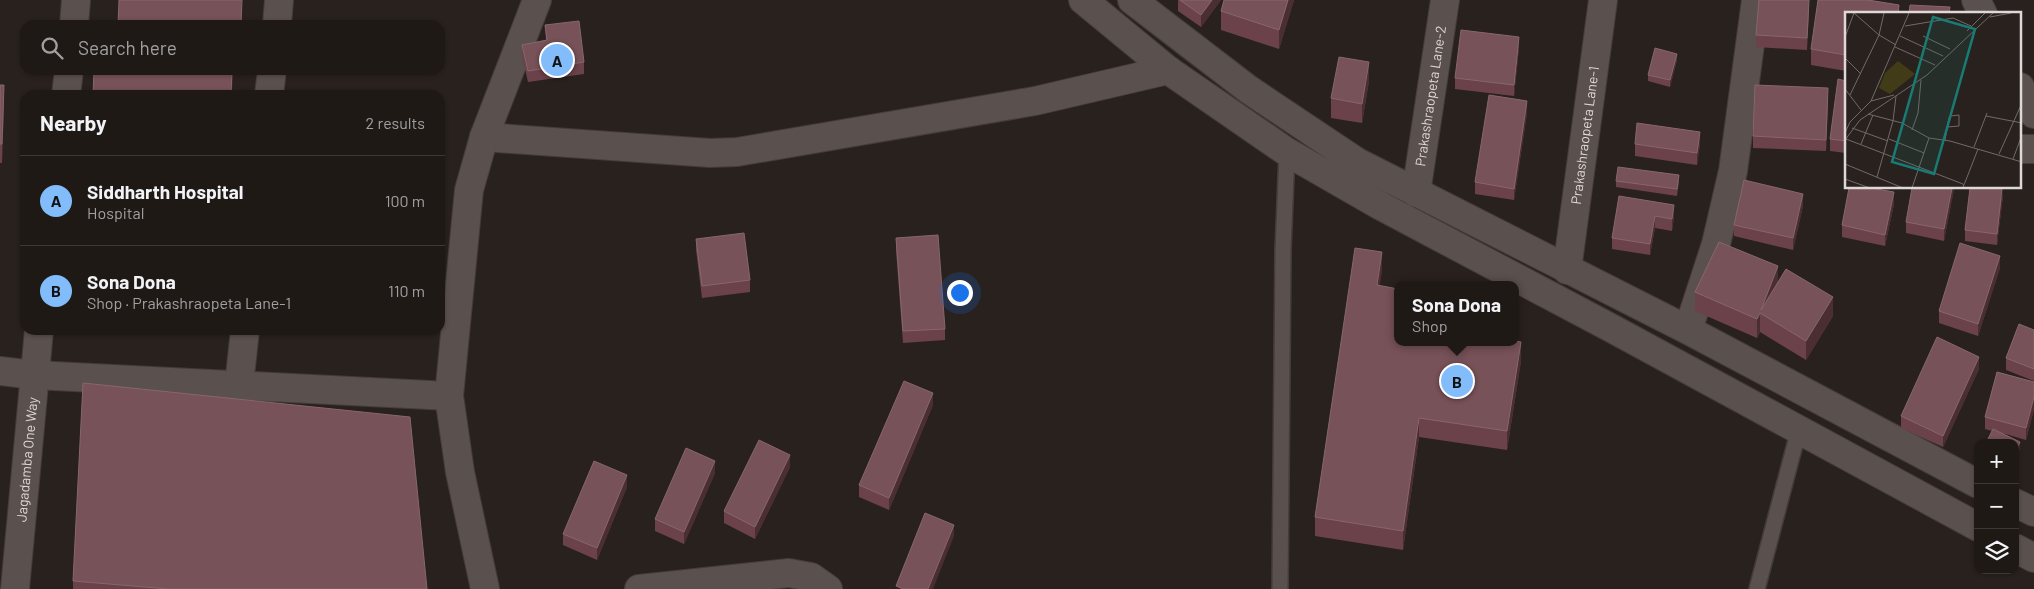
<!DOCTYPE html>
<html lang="en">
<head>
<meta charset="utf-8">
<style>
  :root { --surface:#1f1916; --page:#27221f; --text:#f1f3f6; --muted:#a1a0a1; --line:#3c3835; --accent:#83bcfb }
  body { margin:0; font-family:Barlow,sans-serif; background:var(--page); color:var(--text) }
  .controls { position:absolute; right:15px; bottom:15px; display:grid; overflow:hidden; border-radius:10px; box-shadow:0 1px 4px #0004 }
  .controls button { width:45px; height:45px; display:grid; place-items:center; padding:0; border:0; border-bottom:1px solid var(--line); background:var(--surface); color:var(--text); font:25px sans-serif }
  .you { position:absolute; left:959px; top:292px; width:18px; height:18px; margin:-12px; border:4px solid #fff; border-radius:50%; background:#1a73e8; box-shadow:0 0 0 8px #1a73e833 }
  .badge { display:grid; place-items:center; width:32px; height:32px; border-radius:50%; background:var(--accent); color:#111; font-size:16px; font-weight:700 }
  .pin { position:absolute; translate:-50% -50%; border:2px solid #fff; box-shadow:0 1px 5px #0006 }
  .popup { position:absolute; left:1394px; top:281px; width:125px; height:65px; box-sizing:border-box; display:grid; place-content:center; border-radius:10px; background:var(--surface); filter:drop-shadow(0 1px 4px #0005); font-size:16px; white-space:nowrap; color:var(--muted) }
  .popup b { font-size:19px; color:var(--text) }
  .popup::after { content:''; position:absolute; left:50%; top:100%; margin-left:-10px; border:10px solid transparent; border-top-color:var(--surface) }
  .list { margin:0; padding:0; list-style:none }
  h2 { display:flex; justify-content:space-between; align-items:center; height:65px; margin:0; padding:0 20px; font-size:21px }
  h2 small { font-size:16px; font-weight:400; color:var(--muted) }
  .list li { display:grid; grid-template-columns:32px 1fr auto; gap:15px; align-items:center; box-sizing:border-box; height:90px; padding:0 20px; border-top:1px solid var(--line) }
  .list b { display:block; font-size:19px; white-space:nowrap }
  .list p { margin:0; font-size:16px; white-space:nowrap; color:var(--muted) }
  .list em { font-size:16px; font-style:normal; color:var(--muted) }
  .icon { flex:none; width:28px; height:28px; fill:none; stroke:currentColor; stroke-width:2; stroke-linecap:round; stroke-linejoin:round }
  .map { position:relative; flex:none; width:2034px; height:589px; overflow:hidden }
  .search { position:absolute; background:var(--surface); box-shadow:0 1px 4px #0004; left:20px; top:20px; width:425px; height:55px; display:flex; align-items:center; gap:12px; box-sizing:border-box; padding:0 18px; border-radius:15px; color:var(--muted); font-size:19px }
  .panel { position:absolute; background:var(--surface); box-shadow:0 1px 4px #0004; left:20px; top:90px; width:425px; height:245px; border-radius:15px }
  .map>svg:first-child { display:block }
</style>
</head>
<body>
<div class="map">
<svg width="2034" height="589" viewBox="0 0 2034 589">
  <rect width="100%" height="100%" fill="#29211e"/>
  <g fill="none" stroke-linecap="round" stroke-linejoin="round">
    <defs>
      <path id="lane" d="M1280,589L1283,250L1287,152
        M1757,589L1799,429"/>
      <g id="street">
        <path d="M1976,0L1983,14"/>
        <path d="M277,25L279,0"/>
        <path d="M2020,87L2034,114"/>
        <path d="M269,95L272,70"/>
        <path d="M484,137L710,153L737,152L1035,101L1168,70"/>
        <path d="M2020,149H2034"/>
        <path id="s1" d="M1416,193L1445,0"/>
        <path id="s2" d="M1567,270L1603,0"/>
        <path d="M1688,330L1716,244L1733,171L1756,0"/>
        <path d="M0,371L34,375L449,396"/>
        <path d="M239,385L245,330"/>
        <path d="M485,589L460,472L449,396L469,190L484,137L537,0"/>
        <path d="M639,589L789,573L811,577L828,589"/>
      </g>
      <g id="secondary">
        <path d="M1083,0L1168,70L1287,152L1381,206L1613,329L1978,527"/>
        <path d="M1132,0L1248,89L1357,162L1688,330L1978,484"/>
        <path d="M74,25L76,0"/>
        <path d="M66,95L69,70"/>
        <path d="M2015,503L2034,512"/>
        <path d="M2015,548L2034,558"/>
        <path id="s3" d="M15,589L39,330"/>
      </g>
    </defs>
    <use href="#lane" stroke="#433c39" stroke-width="18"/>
    <use href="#street" stroke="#433c39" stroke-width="30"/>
    <use href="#secondary" stroke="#433c39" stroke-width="30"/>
    <use href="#lane" stroke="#5a504d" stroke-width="15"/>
    <use href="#street" stroke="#5a504d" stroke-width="28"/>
    <use href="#secondary" stroke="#5a504d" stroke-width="28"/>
  </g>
  <path fill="#6b4249" d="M1178,0H1221L1201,27L1178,11Z
    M1224,0H1294L1279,49L1221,30V11Z
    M1818,0H1868L1899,5V14H1846V71L1811,65V49Z
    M1809,12L1807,50L1756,47V35Z
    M545,25L584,62V74L528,82L522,56V45L546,40Z
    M1519,48L1514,96L1455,89V78Z
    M1677,60L1670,87L1648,81V75Z
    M1369,81L1362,123L1331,118V98Z
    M1846,81V153L1830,151V139Z
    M0,85L4,104L2,163H0Z
    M1828,100L1826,151L1753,148V136Z
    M1527,113L1514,200L1475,194V182Z
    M1635,144H1700L1697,165L1635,156Z
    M1616,181H1679L1677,196L1616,187Z
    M1954,188L1944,241L1906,233V222Z
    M1619,196L1674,217L1672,231L1655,228L1650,255L1612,249V238Z
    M2003,196L1997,245L1965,241V230Z
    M1894,204L1885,246L1842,237V225Z
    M1803,206L1793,250L1734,236V225Z
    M896,238L945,329V340L903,343L896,250Z
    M696,239L750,280V292L702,298L696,250Z
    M2000,268L1978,336L1939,323V311Z
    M1382,271L1379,286L1398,342L1521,361L1507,450L1419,437L1403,550L1315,536V517Z
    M1778,283L1833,316L1806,360L1760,332L1757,338L1695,311V292Z
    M181,330H209L208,333Z
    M2034,330V381L2006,370V358Z
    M1979,369L1943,447L1901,428V416Z
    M1997,372L2034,382V409L2026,440L2002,433L2020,442V448L2015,458V443H1986L1992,431L1985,429V417Z
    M933,405L889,510L859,497V485Z
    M790,467L755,539L724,523V511Z
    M715,473L684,544L655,531V519Z
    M627,487L597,560L563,545V534Z
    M73,581L427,589H73Z"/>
  <path fill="#4b2e31" d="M1212,0H1221L1201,27V15Z
    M1288,0H1294L1279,49V30Z
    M1519,37V48L1514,96V85Z
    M1677,54V60L1670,87V80Z
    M1369,62V81L1362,123V104Z
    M232,70H233L232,95H231Z
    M4,85V104L2,163V144Z
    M1828,88V100L1826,151V140Z
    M1527,101V113L1514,200V189Z
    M1700,132V144L1697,165V153Z
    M1952,188H1954V190L1944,241V229Z
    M2003,188V196L1997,245V234Z
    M1894,192V204L1885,246V235Z
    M1803,194V206L1793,250V238Z
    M1674,205V217L1672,231V219Z
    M1655,216V228L1650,255V244Z
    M1382,252V271L1377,304V285Z
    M2000,256V268L1978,336V324Z
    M1778,266V285L1761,310Z
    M1833,297V316L1806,360V341Z
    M1760,313V332L1757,338V319Z
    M1521,342V361L1507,450V431Z
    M1979,357V369L1943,447V436Z
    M933,393V405L889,510V498Z
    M2034,397V409L2026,440V428Z
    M1419,418V437L1403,550V531Z
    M2020,442V448L2015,458V452Z
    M790,455V467L755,539V527Z
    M715,461V473L684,544V532Z
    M627,475V487L597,560V548Z
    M954,525V536L933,589H928Z"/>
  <path fill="#775258" stroke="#87676c" d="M119,0H242L241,25H118Z
    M1180,0H1212L1201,15Z
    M1224,0H1288L1279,30L1221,11Z
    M1759,0H1809L1807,38L1756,35Z
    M1818,0H1868L1899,5L1898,14H1846V55L1811,49Z
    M1910,5L1950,7L1949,14H1909Z
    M579,21L584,62L528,71L522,45L547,40L545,25Z
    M1461,30L1519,37L1514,85L1455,78Z
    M1655,48L1677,54L1670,80L1648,75Z
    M1339,57L1369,62L1362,104L1331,98Z
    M94,70H232L231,95H93Z
    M1838,79L1846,81V141L1830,139Z
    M0,85H4L2,144H0Z
    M1755,85L1828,88L1826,140L1753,136Z
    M1489,95L1527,101L1514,189L1475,182Z
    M1637,123L1700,132L1697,153L1635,144Z
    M1618,167L1679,175L1677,189L1616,181Z
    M1744,180L1803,194L1793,238L1734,225Z
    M1849,188H1871L1894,192L1885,235L1842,225Z
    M1912,188H1952L1944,229L1906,222Z
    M1970,188H2002L1997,234L1965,230Z
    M1619,196L1674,205L1672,219L1655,216L1650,244L1612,238Z
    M744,233L750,280L702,286L696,239Z
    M938,235L945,329L903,331L896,238Z
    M1719,242L1778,266L1761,310L1786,269L1833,297L1806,341L1760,313L1757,319L1695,292Z
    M1960,243L2000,256L1978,324L1939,311Z
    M1355,248L1382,252L1377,285L1398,289V342H1516V341L1521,342L1507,431L1419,418L1403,531L1315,517Z
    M2019,324L2034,330V369L2006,358Z
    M1937,337L1979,357L1943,436L1901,416Z
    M1997,372L2034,382V397L2026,428L1985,417Z
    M904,381L933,393L889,498L859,485Z
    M83,383L410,417L427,589H169L73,581Z
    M1993,429L2020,442L2015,452V443H1986Z
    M759,440L790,455L755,527L724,511Z
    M686,448L715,461L684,532L655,519Z
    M594,461L627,475L597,548L563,534Z
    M925,513L954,525L928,589H903L896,586Z"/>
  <g text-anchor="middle" stroke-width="4" stroke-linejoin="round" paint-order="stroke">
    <g font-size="14" fill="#ded8d6" stroke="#0f0c0a">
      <text dy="5" stroke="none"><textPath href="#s1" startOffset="98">Prakashraopeta Lane-2</textPath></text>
      <text dy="5" stroke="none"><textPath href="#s2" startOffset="136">Prakashraopeta Lane-1</textPath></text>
      <text dy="5" stroke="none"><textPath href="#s3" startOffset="130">Jagadamba One Way</textPath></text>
    </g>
  </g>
  <g transform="translate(1845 12)">
    <rect width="176" height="176" fill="#29211e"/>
    <path d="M53,49L70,62L45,82L34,76L40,61Z" fill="#413b18"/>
    <path fill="none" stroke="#716a68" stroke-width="1" d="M9,1L34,23L51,33M145,5L166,1M60,14L108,6L126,14M122,19L140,1M55,24L98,44M78,24L105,37M0,25L9,1M50,35L90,53M0,46L16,62M0,77L16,98M5,83L34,23L39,1M26,89L64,1M23,102L57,111L84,126L105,129L177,150M141,104L177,111M7,116L43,129M67,118L73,101L76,68M0,121L5,110L26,89L49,83M1,127L118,172L119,176M44,127L79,141M0,128L15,108L82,63L148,1M100,128L104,106L105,104L114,103V114L102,115M16,132L28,103M129,135L142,101M154,142L177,91M168,147L177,123M0,152L58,176M32,165L48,109L51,84M0,167L25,176M119,173L133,137M67,176L84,126"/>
    <path fill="#197b73" fill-opacity="0.15" stroke="#197b73" stroke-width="2.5" d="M88,5L130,17L89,162L47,150Z"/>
    <rect width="176" height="176" fill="none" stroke="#ded8d6" stroke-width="2.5"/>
  </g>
</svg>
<div class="controls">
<button>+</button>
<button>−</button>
<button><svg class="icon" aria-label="layers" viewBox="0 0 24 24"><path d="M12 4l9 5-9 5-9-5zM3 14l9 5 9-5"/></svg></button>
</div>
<div class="you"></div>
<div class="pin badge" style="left:557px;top:60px">A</div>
<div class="pin badge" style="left:1457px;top:381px">B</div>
<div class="popup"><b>Sona Dona</b>Shop</div>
<div class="search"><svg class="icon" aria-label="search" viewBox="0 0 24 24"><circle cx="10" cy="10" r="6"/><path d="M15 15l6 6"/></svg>Search here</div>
<section class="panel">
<h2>Nearby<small>2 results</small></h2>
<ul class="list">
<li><span class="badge">A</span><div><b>Siddharth Hospital</b><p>Hospital</p></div><em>100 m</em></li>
<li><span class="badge">B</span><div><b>Sona Dona</b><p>Shop · Prakashraopeta Lane-1</p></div><em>110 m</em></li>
</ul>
</section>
</div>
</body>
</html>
